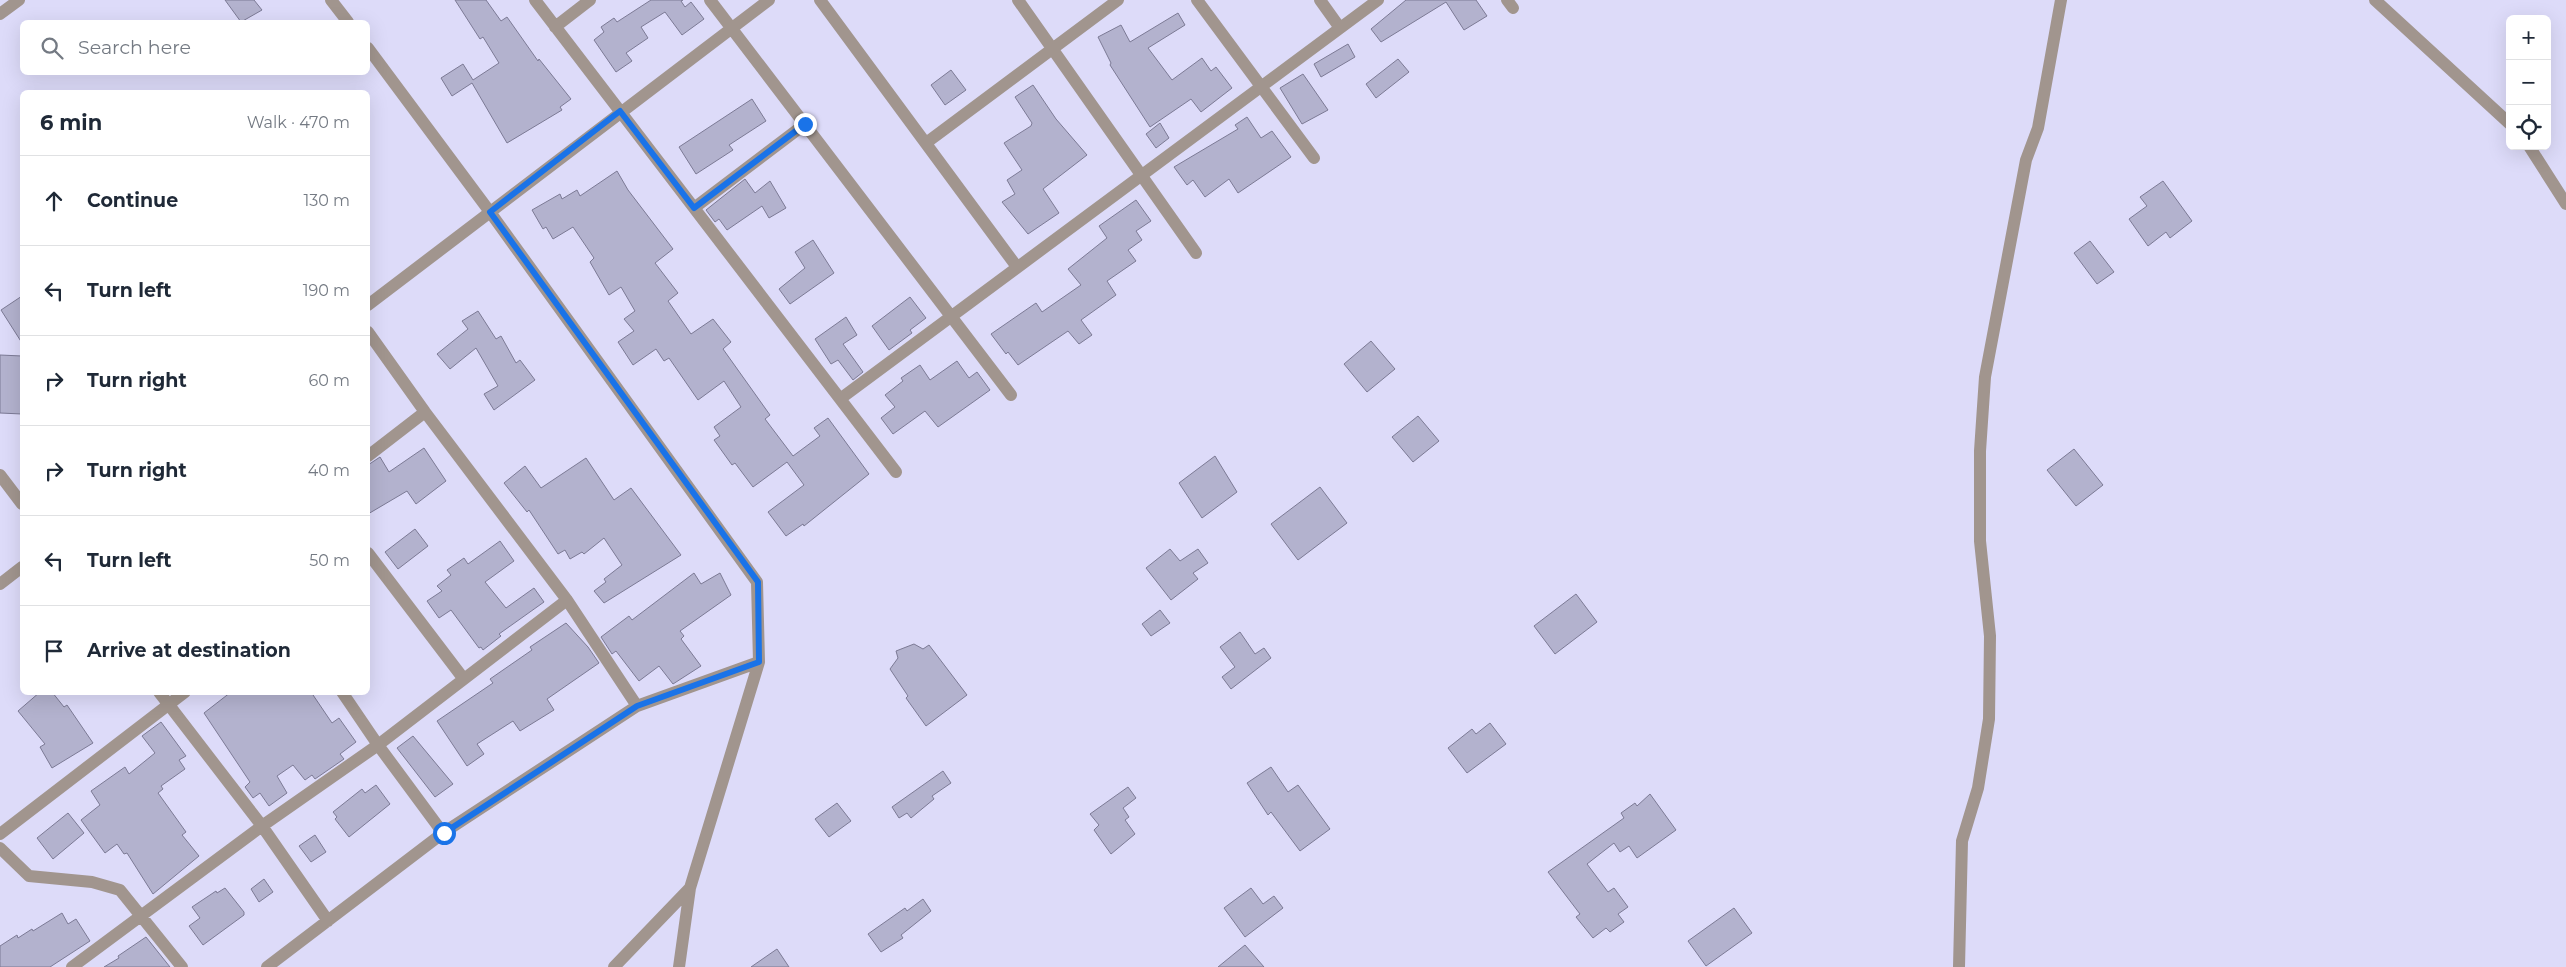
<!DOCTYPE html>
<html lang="en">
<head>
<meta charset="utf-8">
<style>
  :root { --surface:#fff; --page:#f2f2f3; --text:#1f2937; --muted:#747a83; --line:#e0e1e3 }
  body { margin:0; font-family:Montserrat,sans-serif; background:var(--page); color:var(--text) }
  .controls { position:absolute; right:15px; top:15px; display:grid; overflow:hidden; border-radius:8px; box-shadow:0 5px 20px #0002 }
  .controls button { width:45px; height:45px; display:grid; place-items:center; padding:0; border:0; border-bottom:1px solid var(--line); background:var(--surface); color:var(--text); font:25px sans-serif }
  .stop { position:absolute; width:15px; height:15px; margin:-11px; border:4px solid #1a73e8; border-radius:50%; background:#fff }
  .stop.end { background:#1a73e8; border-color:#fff; box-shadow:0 1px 5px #0008 }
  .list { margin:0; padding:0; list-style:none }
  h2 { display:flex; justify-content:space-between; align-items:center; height:65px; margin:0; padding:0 20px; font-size:21px }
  h2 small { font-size:16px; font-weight:400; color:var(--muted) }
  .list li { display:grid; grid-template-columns:32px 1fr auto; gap:15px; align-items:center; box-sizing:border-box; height:90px; padding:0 20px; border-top:1px solid var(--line) }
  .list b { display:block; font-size:19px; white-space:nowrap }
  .list em { font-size:16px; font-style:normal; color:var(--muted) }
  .icon { flex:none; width:28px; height:28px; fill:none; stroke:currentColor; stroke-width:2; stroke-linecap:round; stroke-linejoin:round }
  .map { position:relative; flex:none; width:2566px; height:967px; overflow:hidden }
  .search { position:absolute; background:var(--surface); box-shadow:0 5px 20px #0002; left:20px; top:20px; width:350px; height:55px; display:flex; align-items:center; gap:12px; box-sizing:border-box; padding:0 18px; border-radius:8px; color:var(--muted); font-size:19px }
  .panel { position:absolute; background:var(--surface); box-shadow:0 5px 20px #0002; left:20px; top:90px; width:350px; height:605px; border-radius:8px }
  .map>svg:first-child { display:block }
</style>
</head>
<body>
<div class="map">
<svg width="2566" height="967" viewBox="0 0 2566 967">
  <rect width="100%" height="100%" fill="#dddbf9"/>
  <path fill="#b3b2ce" stroke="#7c7a95" d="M225,0H254L262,10L241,22Z
    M455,0H486L501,21L507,17L538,61L539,59L571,99L560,107L562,110L507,143L472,83L452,96L441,78L463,64L473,80L499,63L483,37L480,39Z
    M651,0H683L681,1L685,7L691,2L704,19L682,35L665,12L641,27L648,38L626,53L632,61L616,72L594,40L604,32L601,27L614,18L617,22Z
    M1406,0H1476L1487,16L1464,30L1446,2L1381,42L1371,29Z
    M1178,13L1185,25L1148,48L1172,80L1202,58L1211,71L1216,67L1232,88L1201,112L1191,99L1150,127L1110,65L1111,63L1098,37L1121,25L1130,42Z
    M1348,44L1355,57L1321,77L1314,64Z
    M1398,59L1409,72L1376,98L1366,84Z
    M951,70L966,90L945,105L931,85Z
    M1303,74L1328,110L1302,124L1280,88Z
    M1033,85L1056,119L1087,155L1043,189L1059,213L1028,234L1002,202L1015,194L1007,180L1022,170L1004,143L1031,126L1032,123L1015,97Z
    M752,99L766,121L729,145L733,150L696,174L679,147Z
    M1247,117L1261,138L1272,131L1291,157L1238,193L1229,179L1205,197L1193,180L1187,185L1174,167L1238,129L1235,125Z
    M1160,123L1169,138L1156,148L1146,134Z
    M617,171L628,190L673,249L655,263L678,293L668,301L691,334L713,319L731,342L723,349L770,415L765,419L793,456L820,436L814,428L828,418L869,474L804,526L803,524L786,536L768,512L804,485L787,462L753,487L735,463L732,465L714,440L720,436L714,427L741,407L724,381L698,400L669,358L664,361L656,349L633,365L618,342L634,331L624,319L635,311L621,287L609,295L590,262L594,258L573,227L553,239L546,227L543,229L532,210L560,194L562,199L577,190L580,196Z
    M745,179L755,193L770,181L786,208L769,218L762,206L727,230L719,219L715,222L706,210Z
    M2163,181L2192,221L2170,238L2166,232L2148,246L2129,219L2147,206L2140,197Z
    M1136,200L1151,221L1136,231L1142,240L1128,250L1136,261L1107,281L1116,295L1081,320L1092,335L1079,344L1068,331L1018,365L1008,352L1006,354L991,334L1036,303L1042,312L1081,285L1068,269L1107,238L1099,226Z
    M813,240L834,273L790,304L779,289L805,268L795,252Z
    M2090,241L2114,272L2097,284L2074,253Z
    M22,296V343L1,310Z
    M910,297L926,318L910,330L912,333L889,350L872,326Z
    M478,311L496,339L501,336L516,363L520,360L535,380L494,410L484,394L498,386L476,348L450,369L437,354L468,329L462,321Z
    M846,317L857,335L843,344L863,372L853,380L838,360L831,364L815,339Z
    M1371,341L1395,369L1367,392L1344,364Z
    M0,355L22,356V414L0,413Z
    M957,361L969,378L977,372L990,390L938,427L925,411L893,434L881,418L895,407L885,395L903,381L901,378L920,365L930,380Z
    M1418,416L1439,441L1413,462L1392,437Z
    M424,448L446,481L416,504L407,491L368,514V465L380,457L389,472Z
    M2074,449L2103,485L2076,506L2047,470Z
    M1215,456L1237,492L1202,518L1179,483Z
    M586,458L614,500L631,488L681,555L604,603L594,591L606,582L604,579L622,565L604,538L584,554L582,552L570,559L565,550L558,554L529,510L527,512L504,483L525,466L541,488Z
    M1320,487L1347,523L1298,560L1271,524Z
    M415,529L428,546L398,569L385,552Z
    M500,541L514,561L485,582L506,608L534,588L544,602L499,634L501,636L483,650L481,647L479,648L451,610L439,618L427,601L442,591L437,586L451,575L447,570L464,558L468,564Z
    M1170,549L1180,561L1198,549L1208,563L1193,573L1198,579L1171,600L1146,568Z
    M694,573L701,584L720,573L731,595L680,631L684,636L681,639L701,666L673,684L659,666L639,681L616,651L612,654L601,637L629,616L632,620Z
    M1576,594L1597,622L1555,654L1534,626Z
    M1160,610L1170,623L1151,636L1142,624Z
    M566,623L588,647L599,663L547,699L554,710L520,731L513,721L477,744L484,754L467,766L437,721L493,683L490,679L532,650L530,647Z
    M1240,632L1255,654L1264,648L1271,658L1231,689L1222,677L1235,667L1220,647Z
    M914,644L923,649L929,645L967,695L926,726L906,698L908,696L890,669L898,658L896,651Z
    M40,692H52L64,707L67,705L93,743L52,768L40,747L45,744L18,711Z
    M231,692H311L332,723L339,718L356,742L340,754L344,759L315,779L312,775L305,780L293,765L277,776L287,793L269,806L260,793L253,798L245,787L250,782L204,713Z
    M161,722L186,756L179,760L185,769L161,786L163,789L158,793L186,832L182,835L199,856L153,894L127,853L124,854L117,844L105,853L81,820L100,805L91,791L125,767L129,774L155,753L142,736Z
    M1490,723L1506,744L1467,773L1448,748L1472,729L1476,734Z
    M413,736L453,784L435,797L397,748Z
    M1271,767L1288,792L1298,785L1330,829L1300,851L1271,812L1268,815L1247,783Z
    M943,771L951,783L932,796L934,799L911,818L907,813L899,818L892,807Z
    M376,785L390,804L349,837L335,819L337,817L333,812L362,789L365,793Z
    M1128,787L1136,798L1123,808L1129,817L1125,820L1135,834L1111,854L1094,830L1099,825L1090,814Z
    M1650,794L1676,830L1637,858L1629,846L1620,852L1614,843L1587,864L1608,892L1614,888L1628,907L1618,914L1624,922L1610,932L1606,928L1593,938L1576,917L1580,914L1548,872L1624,818L1621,813L1635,803L1637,806Z
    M837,803L851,821L829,837L815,819Z
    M68,813L84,833L53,859L37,838Z
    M315,835L326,852L311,862L299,846Z
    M264,879L273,892L259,902L251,889Z
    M225,888L244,912V915L203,945L189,926L200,918L192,907L216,891L217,893Z
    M1251,888L1263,904L1274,896L1283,908L1245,937L1224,908Z
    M923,899L931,911L901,935L903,938L881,952L868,934L905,908L907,911Z
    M1734,908L1752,933L1706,966L1688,941Z
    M62,913L68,924L76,919L90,941L50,967H0V946L17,935L18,938L32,929L33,931Z
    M146,937L170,967H104L119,958L118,956Z
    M1245,945L1264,967H1218Z
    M777,949L789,967H751Z"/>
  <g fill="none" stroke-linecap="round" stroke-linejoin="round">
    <path stroke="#a1958e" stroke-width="12" d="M331,0L348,22
      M535,0L896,472
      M710,0L1011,395
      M820,0L1017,267
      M1018,0L1196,253
      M1197,0L1314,158
      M1320,0L1340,28
      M1507,0L1513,8
      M2375,0L2510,124
      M0,14L19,0
      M555,27L590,0
      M368,48L490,212L757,582L759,662L690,888L679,967
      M926,143L1118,0
      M2529,146L2566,204
      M694,208L805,124
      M368,305L769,0
      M368,332L425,412L567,600L637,706
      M840,399L1378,0
      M368,456L425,412
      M0,475L22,504
      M368,553L463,678
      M0,584L22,567
      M159,692L262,826L328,921
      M342,692L378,745L443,833
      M0,834L185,692
      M0,848L29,876L92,882L120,890L182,967
      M72,967L262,826L378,745L567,600
      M267,967L443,833L637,706L759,662
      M614,967L690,888
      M1959,967L1962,841L1978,788L1989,719L1990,636L1980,541V451L1985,377L2026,160L2038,128L2061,0"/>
  </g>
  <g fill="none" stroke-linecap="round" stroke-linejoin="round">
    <path stroke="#1a73e8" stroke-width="6" d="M444,833L637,706L759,662L758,582L490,212L620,111L694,208L805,124"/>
  </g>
</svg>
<div class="controls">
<button>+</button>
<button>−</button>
<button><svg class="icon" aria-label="locate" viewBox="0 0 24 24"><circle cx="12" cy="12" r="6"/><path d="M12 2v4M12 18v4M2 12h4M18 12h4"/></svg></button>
</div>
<div class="stop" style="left:444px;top:833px"></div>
<div class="stop end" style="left:805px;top:124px"></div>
<div class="search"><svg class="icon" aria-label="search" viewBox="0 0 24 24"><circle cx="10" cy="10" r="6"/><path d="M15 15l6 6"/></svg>Search here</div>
<section class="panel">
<h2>6 min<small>Walk · 470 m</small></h2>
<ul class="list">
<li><svg class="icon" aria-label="ahead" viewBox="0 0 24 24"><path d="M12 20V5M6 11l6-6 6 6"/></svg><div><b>Continue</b></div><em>130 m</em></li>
<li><svg class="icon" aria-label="left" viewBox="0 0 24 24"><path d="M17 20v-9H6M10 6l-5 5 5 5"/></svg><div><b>Turn left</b></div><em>190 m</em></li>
<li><svg class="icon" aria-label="right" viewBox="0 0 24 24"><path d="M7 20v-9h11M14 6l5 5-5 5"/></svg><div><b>Turn right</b></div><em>60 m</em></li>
<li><svg class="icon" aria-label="right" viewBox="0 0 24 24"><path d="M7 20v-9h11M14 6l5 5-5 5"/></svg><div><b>Turn right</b></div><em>40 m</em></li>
<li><svg class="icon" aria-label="left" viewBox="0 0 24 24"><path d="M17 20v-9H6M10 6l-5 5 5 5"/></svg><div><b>Turn left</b></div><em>50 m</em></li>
<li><svg class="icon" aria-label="arrive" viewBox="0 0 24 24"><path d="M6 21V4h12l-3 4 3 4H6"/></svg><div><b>Arrive at destination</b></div></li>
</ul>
</section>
</div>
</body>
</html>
